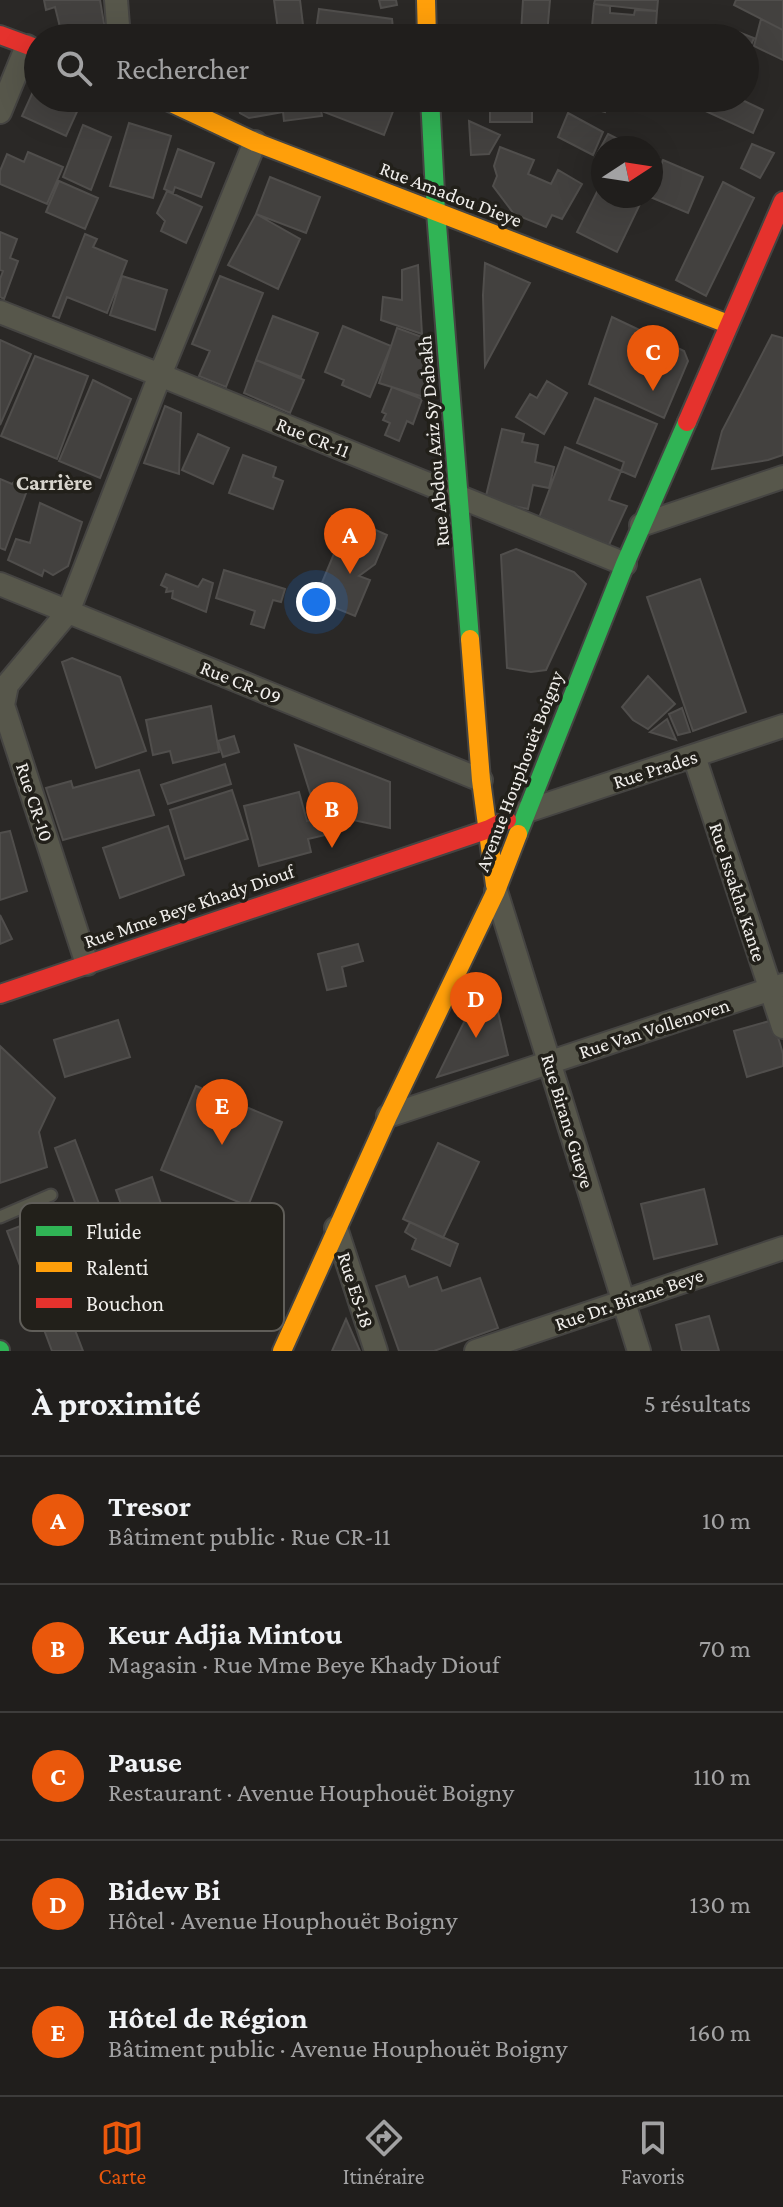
<!DOCTYPE html>
<html lang="fr">
<head>
<meta charset="utf-8">
<style>
  :root { --surface:#201e1c; --page:#2d2b29; --text:#f1f3f6; --muted:#a2a2a3; --line:#3d3c3b; --accent:#ea580c }
  body { margin:0; font-family:"Crimson Pro",serif; background:var(--page); color:var(--text) }
  .compass { position:absolute; left:591px; top:136px; width:72px; height:72px; border-radius:50%; background:var(--surface); box-shadow:0 8px 32px #0002; rotate:78deg }
  .you { position:absolute; left:316px; top:602px; width:28px; height:28px; margin:-20px; border:6px solid #fff; border-radius:50%; background:#1a73e8; box-shadow:0 0 0 12px #1a73e833 }
  .badge { display:grid; place-items:center; width:52px; height:52px; border-radius:50%; background:var(--accent); color:#fff; font-size:26px; font-weight:700 }
  .pin { position:absolute; translate:-50% -66px; filter:drop-shadow(0 2px 4px #0008) }
  .pin::after { content:''; position:absolute; top:42px; width:28px; height:24px; background:inherit; clip-path:polygon(0 0,100% 0,50% 100%) }
  .list { margin:0; padding:0; list-style:none }
  h2 { display:flex; justify-content:space-between; align-items:center; height:104px; margin:0; padding:0 32px; font-size:34px }
  h2 small { font-size:26px; font-weight:400; color:var(--muted) }
  .list li { display:grid; grid-template-columns:52px 1fr auto; gap:24px; align-items:center; box-sizing:border-box; height:128px; padding:0 32px; border-top:2px solid var(--line) }
  .list b { display:block; font-size:30px; white-space:nowrap }
  .list p { margin:0; font-size:26px; white-space:nowrap; color:var(--muted) }
  .list em { font-size:26px; font-style:normal; color:var(--muted) }
  .icon { flex:none; width:44px; height:44px; fill:none; stroke:currentColor; stroke-width:2; stroke-linecap:round; stroke-linejoin:round }
  .map { position:relative; flex:none; width:783px; height:1351px; overflow:hidden }
  .search { position:absolute; background:var(--surface); box-shadow:0 8px 32px #0002; left:24px; right:24px; top:24px; height:88px; display:flex; align-items:center; gap:20px; box-sizing:border-box; padding:0 28px; border-radius:44px; color:var(--muted); font-size:30px }
  .sheet { height:744px; background:var(--surface) }
  nav { display:flex; justify-content:space-around; align-items:center; box-sizing:border-box; height:112px; border-top:2px solid var(--line); background:var(--surface); font-size:22px; color:var(--muted) }
  nav a { display:grid; justify-items:center; gap:4px }
  nav .on { color:var(--accent) }
  .map>svg:first-child { display:block }
</style>
</head>
<body>
<div class="map">
<svg width="783" height="1351" viewBox="0 0 783 1351">
  <rect width="100%" height="100%" fill="#2a2826"/>
  <path fill="#43413f" stroke="#504e4c" stroke-width="2" d="M44,0H100L106,35L102,38H68L62,35L55,7L46,10Z
    M274,0H300L303,25L278,30Z
    M379,0H396L397,5L381,8Z
    M523,0H550L547,35L521,33Z
    M595,0H658L657,11L594,4Z
    M736,0H783V30L734,5Z
    M594,4L610,6V13L634,15L635,10L657,11L655,38H591Z
    M319,9L392,19L394,38H315Z
    M761,19L783,30V60L754,46Z
    M733,30L754,38L745,59V38H728Z
    M231,34L278,37V38H231Z
    M36,85L38,86V98H65L80,105L66,136L22,116Z
    M236,98H319L322,116L284,121L283,112L249,118L240,113Z
    M329,98H377L395,106L384,135L324,112Z
    M490,98H532V122H490Z
    M555,98H608L605,112Z
    M633,98H662L657,109Z
    M688,98H738L763,110L753,133L686,102Z
    M568,113L603,132L593,155L558,137Z
    M469,121L500,135L489,154L471,155Z
    M129,123L171,136L153,198L110,186Z
    M83,125L111,137L91,190L63,177Z
    M608,134L628,144L627,148H603V162L595,158Z
    M752,144L774,153L760,178L741,168Z
    M500,147L534,160L528,174L551,184L558,170L582,184L562,219L552,215L546,227L514,214L493,186L497,176L494,166Z
    M178,149L214,163L201,197L175,187L173,193L164,189Z
    M28,152L63,167L47,204L0,184V171L7,154L24,162Z
    M651,154L659,158L651,176Z
    M663,160L703,177L688,213L648,196H651V188Z
    M270,177L320,197L306,233L256,214Z
    M59,181L98,198L85,229L46,212Z
    M602,182L603,196H629L641,202L617,252L577,232Z
    M723,182L754,198L706,296L676,280Z
    M167,191L202,207L186,243L161,231L165,221L157,213Z
    M256,214L300,239L278,289L228,265Z
    M0,232L17,239L10,258L18,261L4,299L0,297V279L3,271L0,270Z
    M85,234L97,239L93,247L127,261L107,313L67,297L59,318L53,316Z
    M485,263L530,283L485,366L483,295Z
    M418,265L422,334L381,320L383,297L402,300V270Z
    M122,276L167,290L155,330L110,315Z
    M220,276L263,293L226,387L199,376L210,351L192,344Z
    M273,316L318,333L301,377L256,360Z
    M612,317L684,351L688,361L664,418L589,384Z
    M343,326L391,346L370,397L342,385L344,380L325,372Z
    M397,328L422,337L427,398L379,383Z
    M772,335L783,338V455L768,460L712,469L722,431Z
    M0,340L31,354L0,425Z
    M35,356L88,376L57,459L1,436Z
    M256,360L304,380L290,413L244,393Z
    M93,380L131,399L100,478L59,461Z
    M547,381L567,393L544,434L516,417L530,394L537,398Z
    M392,387L422,399L413,424L407,421L399,441L385,435L390,423L383,420L386,414L382,412Z
    M595,398L657,424L635,477L621,471L624,462L577,443Z
    M165,406L181,413L179,474L144,463Z
    M502,429L524,434L522,442L538,445L535,462L554,467L549,488L533,485L528,509L485,500Z
    M198,434L229,448L213,484L182,470Z
    M565,447L621,471L609,500L627,506L609,545L539,518Z
    M243,455L276,467L273,477L283,481L273,509L229,493Z
    M0,479L12,484L17,479L29,485L5,550L0,548Z
    M40,503L82,522L68,566L53,575L44,570L42,576L8,560L16,539L30,543Z
    M342,515L387,535L375,564L359,576L370,580L355,616L326,604L322,614L311,609L341,537L334,534Z
    M516,549L574,572L586,584L546,670L531,672L507,668L501,555Z
    M224,570L285,589L281,602L273,600L264,628L251,624L255,611L216,598Z
    M166,574L198,587L203,579L213,583L206,612L172,598L173,591L166,592L167,588L161,585Z
    M700,579L746,712L693,731L647,597Z
    M72,658L120,677L146,751L96,768L62,662Z
    M648,676L675,704L648,729L633,720L622,707Z
    M211,706L219,752L173,763L170,751L153,755L146,720Z
    M682,708L690,732L678,735L669,714Z
    M667,719L676,740L650,732Z
    M234,736L239,752L223,757L218,741Z
    M295,745L390,782V828L316,812Z
    M225,764L231,784L168,804L161,785Z
    M139,770L154,815L63,840L46,788L71,781L73,788Z
    M232,790L248,839L185,859L170,810Z
    M299,792L307,821L321,818L325,835L308,839L311,852L259,866L244,806Z
    M168,826L184,875L120,898L103,848Z
    M10,831L27,891L0,900V833Z
    M0,915L12,939L0,944Z
    M358,944L363,961L342,967L346,986L327,990L318,954Z
    M495,999L508,1055L437,1077L468,1014L485,1000Z
    M118,1020L130,1057L65,1077L54,1040Z
    M773,1020L783,1054V1066L747,1077L734,1031Z
    M0,1046L55,1098L39,1132L47,1167L0,1183Z
    M196,1086L282,1122L248,1206L161,1170Z
    M75,1140L104,1217L41,1241L83,1351H52L7,1231L76,1205L55,1148Z
    M438,1143L479,1162L443,1238L403,1219Z
    M152,1177L168,1225L134,1241L116,1190Z
    M704,1189L717,1244L654,1259L641,1204Z
    M410,1222L458,1244L450,1266L412,1249L416,1239L405,1232Z
    M405,1276L409,1287L437,1277L442,1291L480,1278L498,1328L434,1351H399L376,1286Z
    M709,1316L719,1351H682L676,1325Z
    M346,1319L360,1351H332Z"/>
  <g fill="none" stroke-linecap="round" stroke-linejoin="round">
    <defs>
      <path id="lane" d="M0,1217L51,1195"/>
      <path id="street" d="M116,0L119,38
        M0,112L27,46
        M0,312L160,375L625,564
        M641,525L783,477
        M0,584L481,780
        M694,756L783,1027
        M527,811L783,726
        M496,891L639,1351
        M87,964L3,705L7,685L68,612L160,375L255,142
        M388,1116L783,985
        M336,1228L376,1351
        M476,1351L783,1248"/>
      <path id="fast" d="M430,98L436,212L470,639
        M518,834L625,564L687,422
        M0,1350V1351"/>
      <path id="slow" d="M426,0L427,38
        M161,98L255,142L728,324
        M470,639L481,780L495,885
        M282,1351L388,1116L496,891L518,834"/>
      <path id="jam" d="M0,35L38,49
        M687,422L783,201
        M0,994L489,829L507,820"/>
    </defs>
    <use href="#lane" stroke="#454442" stroke-width="15"/>
    <use href="#street" stroke="#454442" stroke-width="26"/>
    <use href="#fast" stroke="#454442" stroke-width="22"/>
    <use href="#slow" stroke="#454442" stroke-width="22"/>
    <use href="#jam" stroke="#454442" stroke-width="22"/>
    <use href="#lane" stroke="#57574b" stroke-width="11"/>
    <use href="#street" stroke="#57574b" stroke-width="22"/>
    <use href="#fast" stroke="#30b455" stroke-width="18"/>
    <use href="#slow" stroke="#ff9f0a" stroke-width="18"/>
    <use href="#jam" stroke="#e5322d" stroke-width="18"/>
  </g>
  <g text-anchor="middle" stroke-width="7" stroke-linejoin="round" paint-order="stroke">
    <g font-size="20" fill="#f0eeeb" stroke="#22201a">
      <text transform="translate(451 194) rotate(21)" y="7">Rue Amadou Dieye</text>
      <text transform="translate(313 437) rotate(22)" y="7">Rue CR-11</text>
      <text transform="translate(433 441) rotate(-95)" y="7">Rue Abdou Aziz Sy Dabakh</text>
      <text transform="translate(241 682) rotate(22)" y="7">Rue CR-09</text>
      <text transform="translate(655 769) rotate(-18)" y="7">Rue Prades</text>
      <text transform="translate(519 771) rotate(-69)" y="7">Avenue Houphouët Boigny</text>
      <text transform="translate(35 802) rotate(72)" y="7">Rue CR-10</text>
      <text transform="translate(738 892) rotate(72)" y="7">Rue Issakha Kante</text>
      <text transform="translate(189 906) rotate(-19)" y="7">Rue Mme Beye Khady Diouf</text>
      <text transform="translate(654 1028) rotate(-18)" y="7">Rue Van Vollenoven</text>
      <text transform="translate(568 1121) rotate(73)" y="7">Rue Birane Gueye</text>
      <text transform="translate(356 1290) rotate(72)" y="7">Rue ES-18</text>
      <text transform="translate(629 1299) rotate(-19)" y="7">Rue Dr. Birane Beye</text>
    </g>
    <g font-size="22" font-weight="bold" fill="#d7d4cd" stroke="#22201a">
      <text x="54" y="490">Carrière</text>
    </g>
  </g>
  <rect x="20" y="1203" width="264" height="128" rx="12" fill="#22201a" stroke="#605e59" stroke-width="2"/>
  <rect x="36" y="1226" width="36" height="10" fill="#30b455"/>
  <rect x="36" y="1262" width="36" height="10" fill="#ff9f0a"/>
  <rect x="36" y="1298" width="36" height="10" fill="#e5322d"/>
  <g font-size="22" fill="#f0eeeb">
    <text x="86" y="1239">Fluide</text>
    <text x="86" y="1275">Ralenti</text>
    <text x="86" y="1311">Bouchon</text>
  </g>
</svg>
<svg class="compass" viewBox="-18 -18 36 36"><path d="M0-13l5 13h-10z" fill="#e53935"/><path d="M0 13l5-13h-10z" fill="#a2a2a3"/></svg>
<div class="you"></div>
<div class="pin badge" style="left:350px;top:574px">A</div>
<div class="pin badge" style="left:332px;top:848px">B</div>
<div class="pin badge" style="left:653px;top:391px">C</div>
<div class="pin badge" style="left:476px;top:1038px">D</div>
<div class="pin badge" style="left:222px;top:1145px">E</div>
<div class="search"><svg class="icon" aria-label="search" viewBox="0 0 24 24"><circle cx="10" cy="10" r="6"/><path d="M15 15l6 6"/></svg>Rechercher</div>
</div>
<section class="sheet">
<h2>À proximité<small>5 résultats</small></h2>
<ul class="list">
<li><span class="badge">A</span><div><b>Tresor</b><p>Bâtiment public · Rue CR-11</p></div><em>10 m</em></li>
<li><span class="badge">B</span><div><b>Keur Adjia Mintou</b><p>Magasin · Rue Mme Beye Khady Diouf</p></div><em>70 m</em></li>
<li><span class="badge">C</span><div><b>Pause</b><p>Restaurant · Avenue Houphouët Boigny</p></div><em>110 m</em></li>
<li><span class="badge">D</span><div><b>Bidew Bi</b><p>Hôtel · Avenue Houphouët Boigny</p></div><em>130 m</em></li>
<li><span class="badge">E</span><div><b>Hôtel de Région</b><p>Bâtiment public · Avenue Houphouët Boigny</p></div><em>160 m</em></li>
</ul>
</section>
<nav>
<a class="on"><svg class="icon" aria-label="map" viewBox="0 0 24 24"><path d="M3 6l6-2 6 2 6-2v14l-6 2-6-2-6 2zM9 4v14M15 6v14"/></svg>Carte</a>
<a><svg class="icon" aria-label="directions" viewBox="0 0 24 24"><path d="M12 3l9 9-9 9-9-9zM9 14v-3h6M13 9l2 2-2 2"/></svg>Itinéraire</a>
<a><svg class="icon" aria-label="saved" viewBox="0 0 24 24"><path d="M7 4h10v16l-5-4-5 4z"/></svg>Favoris</a>
</nav>
</body>
</html>
